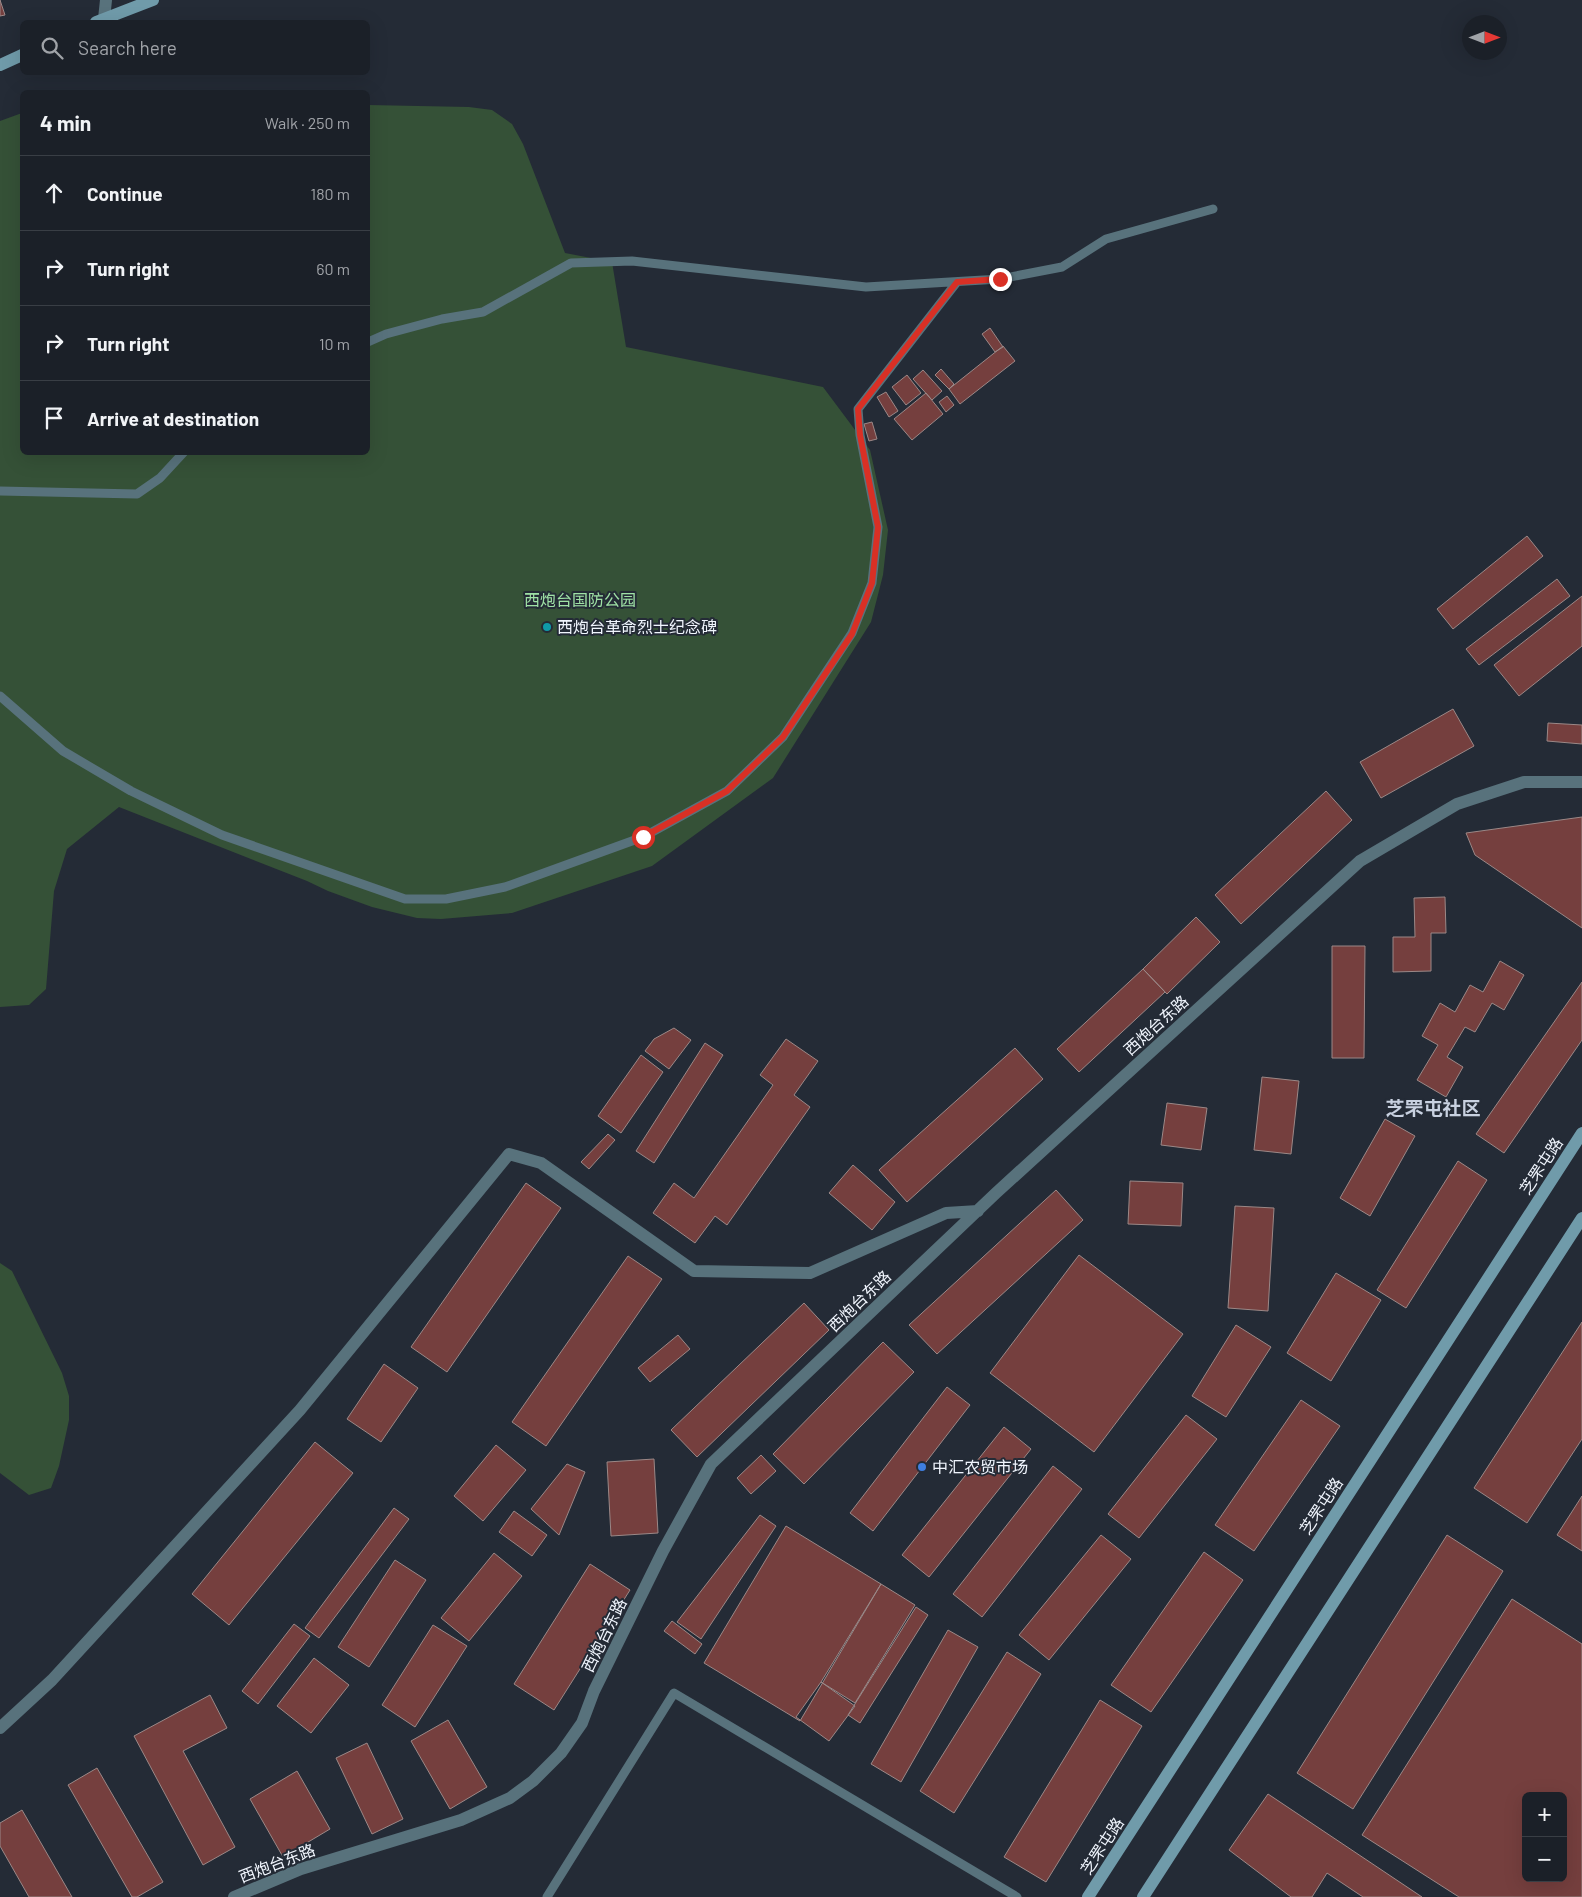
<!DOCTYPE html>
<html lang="en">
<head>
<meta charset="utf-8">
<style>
  :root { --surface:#1b2028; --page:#242830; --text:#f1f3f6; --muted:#a0a3a8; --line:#393e45 }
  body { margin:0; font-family:Barlow,"Noto Sans SC",sans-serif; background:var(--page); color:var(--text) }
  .controls { position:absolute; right:15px; bottom:15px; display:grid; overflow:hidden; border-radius:8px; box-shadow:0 5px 20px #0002 }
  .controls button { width:45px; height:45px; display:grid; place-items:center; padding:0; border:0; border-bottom:1px solid var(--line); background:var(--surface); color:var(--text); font:25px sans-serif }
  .compass { position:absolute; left:1462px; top:15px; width:45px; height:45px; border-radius:50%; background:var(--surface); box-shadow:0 5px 20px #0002; rotate:90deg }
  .stop { position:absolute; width:15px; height:15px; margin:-11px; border:4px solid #d93025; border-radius:50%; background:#fff }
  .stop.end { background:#d93025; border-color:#fff; box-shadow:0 1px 5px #0008 }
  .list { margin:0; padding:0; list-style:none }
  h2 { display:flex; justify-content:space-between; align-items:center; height:65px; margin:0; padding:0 20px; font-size:21px }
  h2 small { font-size:16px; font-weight:400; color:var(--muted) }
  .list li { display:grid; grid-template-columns:32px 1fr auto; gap:15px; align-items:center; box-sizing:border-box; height:75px; padding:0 20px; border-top:1px solid var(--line) }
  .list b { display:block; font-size:19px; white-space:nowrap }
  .list em { font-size:16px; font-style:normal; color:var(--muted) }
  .icon { flex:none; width:28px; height:28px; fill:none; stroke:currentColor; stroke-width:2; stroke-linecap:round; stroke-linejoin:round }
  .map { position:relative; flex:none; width:1582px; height:1897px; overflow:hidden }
  .search { position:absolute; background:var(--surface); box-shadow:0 5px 20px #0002; left:20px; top:20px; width:350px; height:55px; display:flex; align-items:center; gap:12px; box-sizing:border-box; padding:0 18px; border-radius:8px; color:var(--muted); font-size:19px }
  .panel { position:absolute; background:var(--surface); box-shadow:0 5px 20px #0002; left:20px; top:90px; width:350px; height:365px; border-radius:8px }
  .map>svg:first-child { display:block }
</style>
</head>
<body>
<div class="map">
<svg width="1582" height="1897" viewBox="0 0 1582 1897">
  <rect width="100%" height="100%" fill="#242b36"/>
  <path fill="#355137" d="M368,105L469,107L492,110L512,124L523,144L565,253L612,262L626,347L823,387L870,450L888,530L883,575L871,622L773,778L652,866L512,913L441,919L417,918L372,907L328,891L307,881L119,807L67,849L54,891L46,989L29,1005L0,1007V121L22,113V452H368Z
    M0,1263L12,1271L62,1373L69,1396V1420L59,1466L51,1488L29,1495L0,1473Z"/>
  <path fill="#753f3e" stroke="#9b8887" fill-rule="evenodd" d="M0,0L5,15L0,16Z
    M990,328L1003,347L995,352L982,334Z
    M1003,346L1015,361L960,404L949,389Z
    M941,369L954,384L949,389L935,375Z
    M923,370L942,391L932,400L913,379Z
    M907,375L921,393L906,405L892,387Z
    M886,392L898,411L889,417L877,397Z
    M926,393L943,414L912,440L894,419Z
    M947,396L954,405L946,412L939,402Z
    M872,422L877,439L869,441L864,424Z
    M1527,536L1543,556L1453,629L1437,609Z
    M1557,579L1570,596L1479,665L1466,649Z
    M1582,596V646L1519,696L1494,665Z
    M1453,709L1474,746L1381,798L1360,762Z
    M1548,723L1582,725V744L1547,741Z
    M1326,791L1352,820L1241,924L1215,895Z
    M1582,817V928L1475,855L1466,833Z
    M1445,897L1446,933H1431V971L1393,972V937H1415L1414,898Z
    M1196,917L1220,942L1167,994L1143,969Z
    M1332,946H1365L1364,1058H1332Z
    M1500,961L1524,975L1504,1010L1492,1003L1475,1032L1465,1027L1447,1057L1463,1067L1446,1097L1417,1080L1438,1045L1422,1036L1440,1003L1455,1012L1470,985L1483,992Z
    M1143,969L1165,992L1079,1072L1057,1049Z
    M1582,982V1040L1504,1153L1476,1134Z
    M674,1028L691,1040L669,1069L645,1051L654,1039Z
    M786,1039L818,1061L794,1095L810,1107L727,1225L715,1216L695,1243L653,1213L674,1183L694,1198L773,1085L760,1075Z
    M705,1043L723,1055L654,1163L636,1151Z
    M1015,1048L1043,1079L907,1202L879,1170Z
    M641,1055L663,1072L621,1133L598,1116Z
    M1262,1077L1299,1081L1291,1154L1254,1150Z
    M1167,1103L1207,1108L1201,1150L1161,1145Z
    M1385,1119L1415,1136L1370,1216L1340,1198Z
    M608,1134L615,1140L589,1169L581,1162Z
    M1458,1161L1487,1180L1406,1308L1377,1290Z
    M853,1165L895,1202L872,1230L829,1193Z
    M1130,1181L1183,1183L1181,1226L1128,1224Z
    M526,1183L561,1208L447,1372L411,1347Z
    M1056,1190L1083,1220L937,1354L909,1325Z
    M1235,1206L1274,1208L1268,1311L1228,1308Z
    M1079,1255L1183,1334L1094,1452L990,1373Z
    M628,1256L662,1279L546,1446L512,1422Z
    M1336,1273L1381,1300L1331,1381L1287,1353Z
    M804,1303L829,1330L697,1457L671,1430Z
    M1582,1322V1439L1527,1523L1474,1488Z
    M1236,1325L1271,1347L1226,1417L1192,1396Z
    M678,1335L690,1349L650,1382L638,1368Z
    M883,1342L914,1372L804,1484L773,1454Z
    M384,1364L418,1388L381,1442L347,1419Z
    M947,1387L970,1405L873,1531L850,1513Z
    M1301,1400L1340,1426L1254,1551L1215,1525Z
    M1186,1415L1217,1439L1139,1538L1108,1514Z
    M1004,1427L1031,1449L929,1577L902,1555Z
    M315,1442L353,1473L229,1625L192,1594Z
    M496,1445L526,1470L483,1521L454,1496Z
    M761,1455L776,1471L751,1494L737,1478Z
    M654,1459L658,1533L611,1536L607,1462Z
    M567,1464L585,1472L559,1535L531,1509Z
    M1053,1466L1082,1489L982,1617L953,1594Z
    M1582,1496V1551L1557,1535Z
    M394,1508L409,1519L319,1638L305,1628Z
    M514,1511L547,1535L532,1556L499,1532Z
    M760,1515L776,1526L701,1639L677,1622Z
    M786,1526L881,1584L800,1721L704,1663Z
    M1101,1535L1131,1559L1049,1660L1019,1635Z
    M1447,1535L1503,1571L1353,1809L1297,1773Z
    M1204,1552L1243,1580L1151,1712L1111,1685Z
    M494,1553L522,1576L469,1641L441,1618Z
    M395,1560L426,1580L369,1667L338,1647Z
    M590,1564L630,1590L554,1710L514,1684Z
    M881,1584L915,1605L855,1703L821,1682Z
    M1512,1599L1582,1644V1897H1459L1362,1835ZM1526,1796H1563V1878H1526Z
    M916,1607L928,1615L860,1723L848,1715Z
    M672,1621L702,1644L695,1654L664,1631Z
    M294,1624L310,1636L258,1704L242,1691Z
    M433,1625L467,1646L415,1727L382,1705Z
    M948,1630L978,1647L901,1782L871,1764Z
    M1007,1652L1041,1674L954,1813L920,1791Z
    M314,1658L349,1685L311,1733L277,1706Z
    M821,1682L855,1706L829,1741L796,1717Z
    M210,1695L227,1728L183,1751L235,1847L203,1865L134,1736Z
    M1100,1700L1142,1726L1046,1882L1004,1857Z
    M448,1720L487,1787L450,1809L411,1741Z
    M367,1743L403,1819L372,1834L336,1758Z
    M97,1768L163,1882L137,1897H132L68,1785Z
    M297,1771L330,1829L283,1857L250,1799Z
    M1268,1794L1422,1897H1363L1327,1873L1312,1897H1291L1229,1850Z
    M22,1810L72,1897H29L0,1846V1823Z"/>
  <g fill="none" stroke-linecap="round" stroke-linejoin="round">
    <path stroke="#58727c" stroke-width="9" d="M368,342L386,334L442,319L483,312L571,263L632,261L866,287L1000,279L1062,267L1106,239L1213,209
      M0,491L137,494L160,478L184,452
      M0,696L63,751L131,791L222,835L405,899H446L505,887L643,837L727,791L783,737L852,633L872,583L878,527L860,435L858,409L957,282
      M547,1897L674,1693L1017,1897"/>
    <path stroke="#58727c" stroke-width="12" d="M104,19L106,0
      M0,1728L52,1680L300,1410L509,1154L541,1163L694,1271L810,1273L946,1213L978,1211
      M234,1897L301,1869L461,1820L510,1798L533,1781L561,1753L582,1723L594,1691L663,1551L711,1464L996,1193L1360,861L1457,804L1524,782H1582"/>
    <path stroke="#709baa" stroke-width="12" d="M96,22L153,0
      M0,65L22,55
      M1088,1897L1582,1133
      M1143,1897L1582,1218"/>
  </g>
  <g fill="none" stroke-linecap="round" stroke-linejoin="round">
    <path stroke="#d93025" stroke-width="6" d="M643,837L727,791L783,737L852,634L872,583L878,527L860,435L858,409L957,282L1000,279"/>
  </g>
  <circle fill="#0f9aa8" stroke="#242b36" stroke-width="2" cx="547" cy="627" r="5"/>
  <circle fill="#3f7fe0" stroke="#242b36" stroke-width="2" cx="922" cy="1467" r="5"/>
  <g text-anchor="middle" stroke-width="4" stroke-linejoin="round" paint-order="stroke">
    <g font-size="16" fill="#9fe1a5" stroke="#242b36">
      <text x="580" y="606">西炮台国防公园</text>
    </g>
    <g font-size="16" fill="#f0f5fd" stroke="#242b36" text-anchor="start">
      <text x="557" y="633">西炮台革命烈士纪念碑</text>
      <text x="932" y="1473">中汇农贸市场</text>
    </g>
    <g font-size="16" fill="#f0f5fd" stroke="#242b36">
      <text transform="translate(1156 1025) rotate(-42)" y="6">西炮台东路</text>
      <text transform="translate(1541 1166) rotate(-57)" y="6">芝罘屯路</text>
      <text transform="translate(859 1301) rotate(-44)" y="6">西炮台东路</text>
      <text transform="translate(1321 1506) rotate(-57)" y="6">芝罘屯路</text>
      <text transform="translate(604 1635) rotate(-64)" y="6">西炮台东路</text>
      <text transform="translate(1102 1846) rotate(-57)" y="6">芝罘屯路</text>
      <text transform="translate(277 1863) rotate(-21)" y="6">西炮台东路</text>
    </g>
    <g font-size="19" font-weight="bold" fill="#c8d1e0" stroke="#242b36">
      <text x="1433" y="1115">芝罘屯社区</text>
    </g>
  </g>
</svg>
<div class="controls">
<button>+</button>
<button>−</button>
</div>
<svg class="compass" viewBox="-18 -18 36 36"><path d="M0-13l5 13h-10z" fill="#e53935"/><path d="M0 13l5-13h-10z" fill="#a0a3a8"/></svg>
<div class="stop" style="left:643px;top:837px"></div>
<div class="stop end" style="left:1000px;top:279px"></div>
<div class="search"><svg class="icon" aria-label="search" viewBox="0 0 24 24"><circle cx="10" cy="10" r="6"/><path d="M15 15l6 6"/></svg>Search here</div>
<section class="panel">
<h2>4 min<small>Walk · 250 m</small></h2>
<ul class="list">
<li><svg class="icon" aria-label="ahead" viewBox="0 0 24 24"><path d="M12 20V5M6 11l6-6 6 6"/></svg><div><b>Continue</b></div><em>180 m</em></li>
<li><svg class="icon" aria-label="right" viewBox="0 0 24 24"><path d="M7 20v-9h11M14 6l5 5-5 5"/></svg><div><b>Turn right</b></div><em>60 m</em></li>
<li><svg class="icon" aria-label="right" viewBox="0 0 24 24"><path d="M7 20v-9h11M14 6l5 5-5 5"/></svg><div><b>Turn right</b></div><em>10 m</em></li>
<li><svg class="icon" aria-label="arrive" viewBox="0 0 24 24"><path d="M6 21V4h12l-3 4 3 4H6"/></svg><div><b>Arrive at destination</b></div></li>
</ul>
</section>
</div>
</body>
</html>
